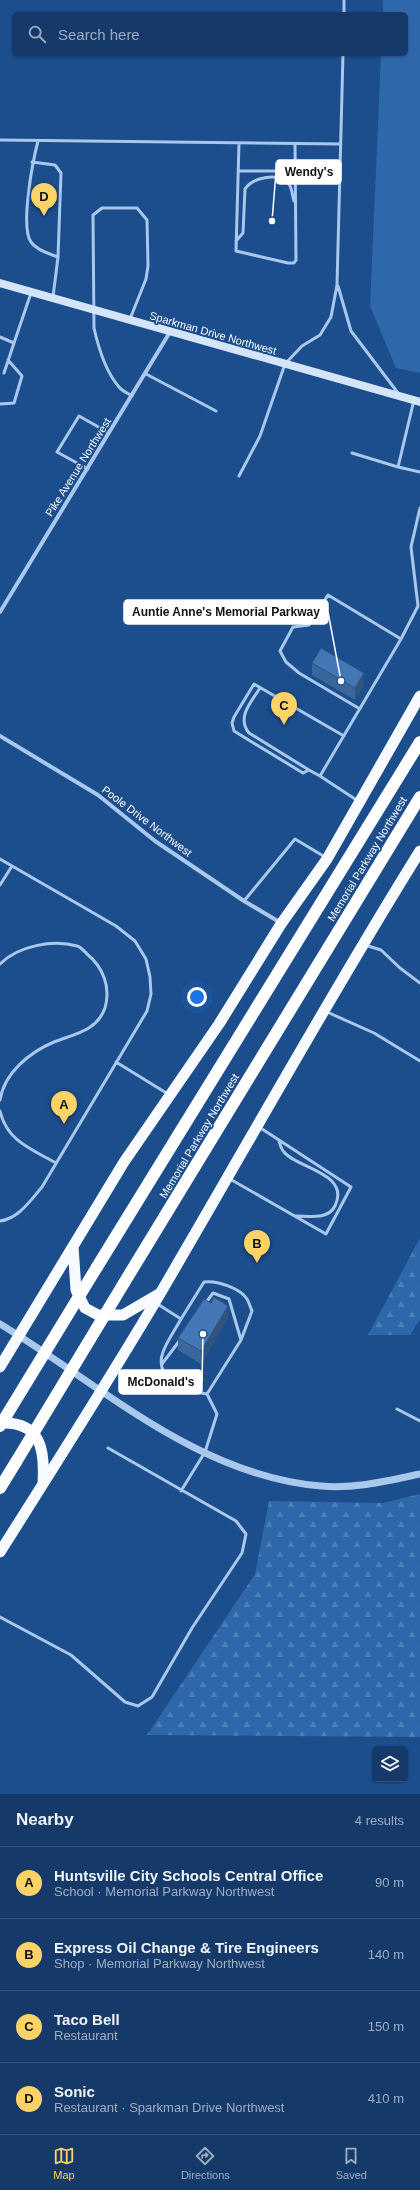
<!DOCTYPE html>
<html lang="en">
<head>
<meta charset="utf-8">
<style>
  :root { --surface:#153a6a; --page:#1e4170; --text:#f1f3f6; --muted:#9dadc1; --line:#34547e; --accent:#fdd267 }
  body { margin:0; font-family:Arial,sans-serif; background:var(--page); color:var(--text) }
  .controls { position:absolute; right:12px; bottom:12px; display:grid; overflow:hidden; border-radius:6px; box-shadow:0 1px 3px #0004 }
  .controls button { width:36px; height:36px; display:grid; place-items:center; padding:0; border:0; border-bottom:1px solid var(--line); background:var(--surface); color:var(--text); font:20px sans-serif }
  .you { position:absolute; left:197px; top:997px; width:14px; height:14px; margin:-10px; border:3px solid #fff; border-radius:50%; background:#1a73e8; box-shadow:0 0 0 6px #1a73e833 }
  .badge { display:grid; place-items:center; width:26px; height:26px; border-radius:50%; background:var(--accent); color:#111; font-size:13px; font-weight:700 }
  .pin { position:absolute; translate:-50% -33px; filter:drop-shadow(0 1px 2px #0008) }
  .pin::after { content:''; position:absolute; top:21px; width:14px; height:12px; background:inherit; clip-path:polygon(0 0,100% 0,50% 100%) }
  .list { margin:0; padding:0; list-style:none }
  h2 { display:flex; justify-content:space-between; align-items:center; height:52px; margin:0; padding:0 16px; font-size:17px }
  h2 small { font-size:13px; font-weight:400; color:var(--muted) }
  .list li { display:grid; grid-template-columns:26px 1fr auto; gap:12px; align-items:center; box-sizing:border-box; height:72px; padding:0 16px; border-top:1px solid var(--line) }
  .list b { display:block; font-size:15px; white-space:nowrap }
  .list p { margin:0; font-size:13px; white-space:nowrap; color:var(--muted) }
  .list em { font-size:13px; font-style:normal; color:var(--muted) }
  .icon { flex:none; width:22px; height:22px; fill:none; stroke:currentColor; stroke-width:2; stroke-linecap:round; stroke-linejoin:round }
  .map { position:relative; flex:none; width:420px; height:1794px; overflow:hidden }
  .search { position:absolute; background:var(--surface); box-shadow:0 1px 3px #0004; left:12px; right:12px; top:12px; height:44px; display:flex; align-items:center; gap:10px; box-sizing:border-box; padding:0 14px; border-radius:6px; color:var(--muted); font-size:15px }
  .sheet { height:340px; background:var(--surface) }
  nav { display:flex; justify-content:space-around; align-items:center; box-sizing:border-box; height:56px; border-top:1px solid var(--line); background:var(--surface); font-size:11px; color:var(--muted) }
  nav a { display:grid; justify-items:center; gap:2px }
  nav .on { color:var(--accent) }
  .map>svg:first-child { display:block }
</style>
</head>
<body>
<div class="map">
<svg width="420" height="1794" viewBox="0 0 420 1794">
  <defs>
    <pattern id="forest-firs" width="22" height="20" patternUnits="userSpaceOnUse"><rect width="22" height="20" fill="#2f67ab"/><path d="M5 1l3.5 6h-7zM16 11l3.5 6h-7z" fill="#4e7eb8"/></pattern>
  </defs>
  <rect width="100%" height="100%" fill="#1c4d8d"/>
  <path fill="#2f67ab" d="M383,0H420V373L396,368L370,306L381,54H406V14H383Z"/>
  <path fill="url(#forest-firs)" d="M420,1238V1319L410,1335H368Z
    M420,1494V1737L147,1735L255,1574L269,1501L383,1503Z"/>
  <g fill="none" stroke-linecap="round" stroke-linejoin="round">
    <path stroke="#a9c8ed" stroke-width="3" d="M344,14V0
      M0,140L341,144
      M38,141C33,160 20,227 31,242C36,250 50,254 58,257
      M239,143L236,251L288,263H294L296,260L295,144
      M32,162L55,165L61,173L58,257L53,297
      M238,171H295
      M236,241L243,233L245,189C252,178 277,172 288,183C292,186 292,195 294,201
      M338,286L351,331L398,393
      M130,319L146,279L148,266L147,220L137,208H102L93,215L94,328C98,346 106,372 119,387C122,391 128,393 132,396
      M0,337L14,343L31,293
      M4,373L14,343
      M146,374L216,411
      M0,404L14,403L22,376L8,360
      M352,453L398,467L414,400
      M398,467L420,472
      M88,469L57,452L79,416L109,433
      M239,476L260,436L285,364L302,346L320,335L331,317L337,285L343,54
      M260,688C252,701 236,717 249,733L309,770
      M360,709L299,673L286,662L280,651L293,627L309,625L328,595L401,639
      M320,776L309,770L303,773L234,731L232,723L234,717L254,684L344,736
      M358,801L320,776L401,639L418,606L411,547L420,508
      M0,859L116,926L135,941L146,959L150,977L151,994L147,1011L42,1187C30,1201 18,1219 0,1221
      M0,885L12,866
      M244,901L295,839L325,857
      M365,945L381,950L400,968L420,983
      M0,964C18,946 53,939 77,946C81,947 84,951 87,954C103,967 111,987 105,1008C97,1031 74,1034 54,1042C30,1052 4,1073 0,1100
      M327,1012L374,1033L420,1061
      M116,1062L168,1094
      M0,1111C7,1141 31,1149 56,1163
      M279,1141C280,1144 281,1149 284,1152C296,1168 351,1173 335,1206C328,1220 309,1216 296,1216
      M230,1179L326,1234L351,1187L259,1127
      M156,1303L181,1319C175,1330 167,1341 163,1352C153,1379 186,1391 207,1394L217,1414L205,1452L181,1491
      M205,1304L213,1293L229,1299L241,1340
      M181,1319L204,1282C216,1280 240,1288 247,1299C249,1302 250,1307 252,1311L241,1340L207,1394
      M162,1364L180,1340
      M397,1409L420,1421
      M0,1617L71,1655L125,1702L138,1706L152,1697L192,1628L242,1553L246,1534L236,1521L108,1448"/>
    <path stroke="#a9c8ed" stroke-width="4" d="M0,612L170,332
      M0,736L98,795L155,841L244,901L281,923"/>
    <path stroke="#a9c8ed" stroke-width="7" d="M0,1324C101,1385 198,1476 321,1486C355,1489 387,1481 420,1474"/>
    <path stroke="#d5e5f9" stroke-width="8" d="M0,283L420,402"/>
    <path stroke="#f7faff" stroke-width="11" d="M73,1246L76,1290L85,1308L98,1315H123L159,1294
      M0,1367L124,1162L219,1024L281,924L327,859L420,696
      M0,1423C41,1421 45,1449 43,1483
      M0,1552C52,1470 104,1388 154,1304C243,1153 327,1000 420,851"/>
    <path stroke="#fff" stroke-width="12" d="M97,1267L420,742
      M124,1283L420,797
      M0,1488L16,1462"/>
    <path stroke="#fff" stroke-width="12" d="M0,1426L97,1267
      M16,1462L124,1283"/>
  </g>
  <path fill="#3a669c" d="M312,663L364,685L355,700L312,675Z
    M228,1318L201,1364L178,1350V1338Z"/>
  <path fill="#30537f" d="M364,673V685L355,700V688Z
    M228,1306V1318L201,1364V1351Z"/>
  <path fill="#4477b5" stroke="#30537f" d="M321,648L364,673L355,688L312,663Z
    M214,1297L228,1306L201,1351L178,1338L204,1299L211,1303Z"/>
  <g text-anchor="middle" stroke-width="3.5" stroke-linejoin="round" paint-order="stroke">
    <g font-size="11" fill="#fff" stroke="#1c4d8d">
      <text transform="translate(213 333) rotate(16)" y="4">Sparkman Drive Northwest</text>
      <text transform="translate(78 467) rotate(-58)" y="4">Pike Avenue Northwest</text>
      <text transform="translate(147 821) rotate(37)" y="4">Poole Drive Northwest</text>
      <text transform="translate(367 859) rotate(-59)" y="4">Memorial Parkway Northwest</text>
      <text transform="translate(199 1136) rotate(-59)" y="4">Memorial Parkway Northwest</text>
    </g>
  </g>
  <path fill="none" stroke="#fff" stroke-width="1.5" d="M272 221L276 172M341 681L328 612M203 1334L202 1382"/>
  <g fill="#fff" stroke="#1c4d8d" stroke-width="1.5">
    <circle cx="272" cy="221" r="4"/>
    <circle cx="341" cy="681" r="4"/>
    <circle cx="203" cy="1334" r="4"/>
  </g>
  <g fill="#fff" stroke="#fff" stroke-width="1.5">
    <rect x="276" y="160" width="65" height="24" rx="4"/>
    <rect x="124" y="600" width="204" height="24" rx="4"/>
    <rect x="119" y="1370" width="83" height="24" rx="4"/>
  </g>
  <g font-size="12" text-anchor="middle" font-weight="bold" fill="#111">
    <text x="309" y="176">Wendy's</text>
    <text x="226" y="616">Auntie Anne's Memorial Parkway</text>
    <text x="161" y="1386">McDonald's</text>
  </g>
</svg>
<div class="controls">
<button><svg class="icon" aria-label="layers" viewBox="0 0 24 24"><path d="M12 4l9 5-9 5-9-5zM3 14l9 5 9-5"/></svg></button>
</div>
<div class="you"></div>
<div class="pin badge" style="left:64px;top:1124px">A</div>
<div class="pin badge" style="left:257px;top:1263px">B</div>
<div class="pin badge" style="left:284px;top:725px">C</div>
<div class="pin badge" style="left:44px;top:216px">D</div>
<div class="search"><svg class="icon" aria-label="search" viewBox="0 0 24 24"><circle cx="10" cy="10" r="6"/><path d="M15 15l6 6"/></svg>Search here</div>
</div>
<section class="sheet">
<h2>Nearby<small>4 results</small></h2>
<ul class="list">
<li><span class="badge">A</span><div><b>Huntsville City Schools Central Office</b><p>School · Memorial Parkway Northwest</p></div><em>90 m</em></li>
<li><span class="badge">B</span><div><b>Express Oil Change &amp; Tire Engineers</b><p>Shop · Memorial Parkway Northwest</p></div><em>140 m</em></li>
<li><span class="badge">C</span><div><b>Taco Bell</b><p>Restaurant</p></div><em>150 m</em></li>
<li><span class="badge">D</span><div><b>Sonic</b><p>Restaurant · Sparkman Drive Northwest</p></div><em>410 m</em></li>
</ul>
</section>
<nav>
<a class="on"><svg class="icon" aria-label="map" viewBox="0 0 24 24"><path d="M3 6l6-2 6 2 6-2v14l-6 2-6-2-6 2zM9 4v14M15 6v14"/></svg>Map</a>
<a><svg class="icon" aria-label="directions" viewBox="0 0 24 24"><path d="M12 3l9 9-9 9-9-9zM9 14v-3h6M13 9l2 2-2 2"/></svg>Directions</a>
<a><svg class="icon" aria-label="saved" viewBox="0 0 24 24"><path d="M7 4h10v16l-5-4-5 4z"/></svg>Saved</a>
</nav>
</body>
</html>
